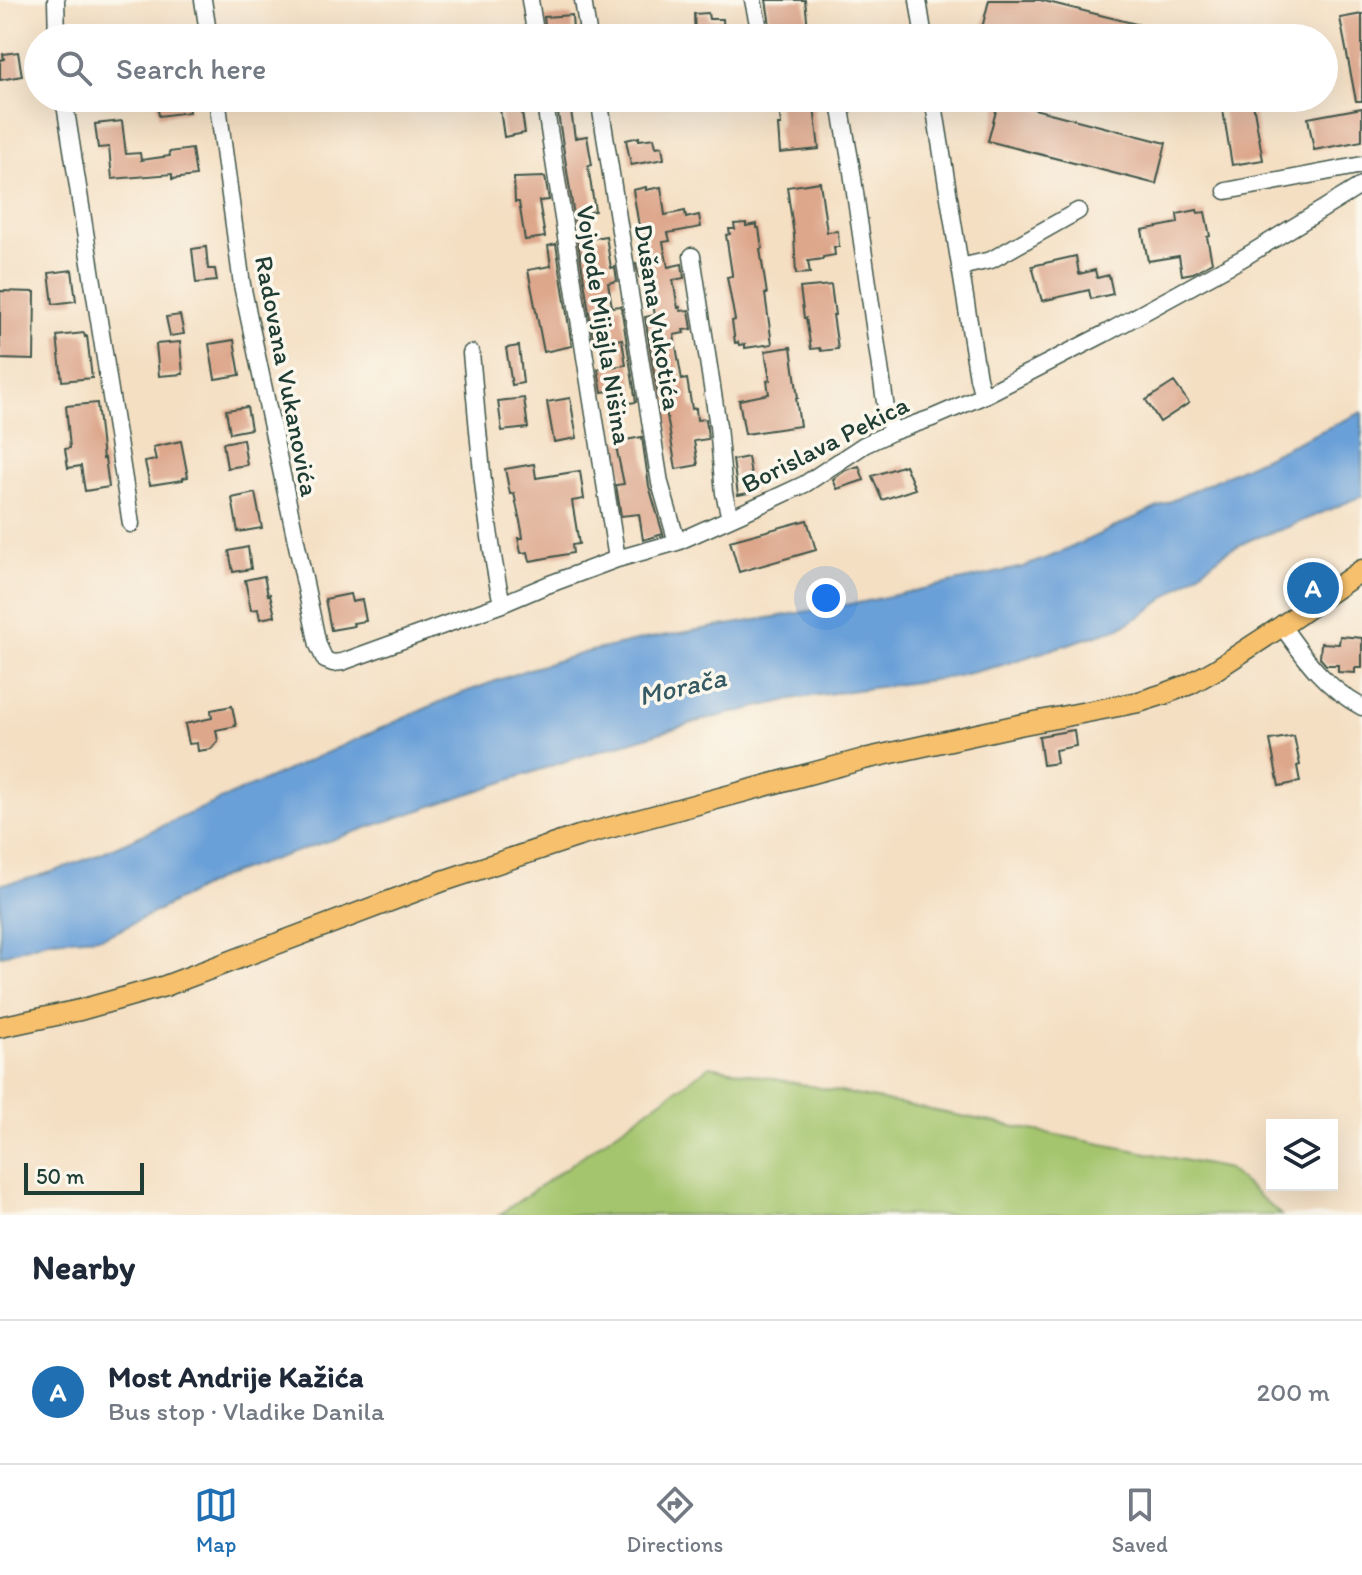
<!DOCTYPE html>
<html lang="en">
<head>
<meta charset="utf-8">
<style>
  :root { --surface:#fff; --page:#f2f2f3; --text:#1f2937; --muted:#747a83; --line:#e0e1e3; --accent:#1f6fb2 }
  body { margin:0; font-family:Itim,sans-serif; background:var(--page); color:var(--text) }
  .controls { position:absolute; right:24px; bottom:24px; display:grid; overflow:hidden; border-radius:0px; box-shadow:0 8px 32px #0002 }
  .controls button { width:72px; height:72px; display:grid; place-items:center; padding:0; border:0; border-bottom:2px solid var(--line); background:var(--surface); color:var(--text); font:40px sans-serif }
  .scale { position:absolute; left:24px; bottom:20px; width:120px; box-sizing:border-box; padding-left:8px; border:4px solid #1f3d34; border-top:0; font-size:22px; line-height:28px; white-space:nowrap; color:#1f3d34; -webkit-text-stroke:6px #fbf7ec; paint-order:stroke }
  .you { position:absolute; left:826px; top:598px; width:28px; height:28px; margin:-20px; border:6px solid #fff; border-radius:50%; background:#1a73e8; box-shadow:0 0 0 12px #1a73e833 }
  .badge { display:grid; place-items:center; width:52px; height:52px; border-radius:50%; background:var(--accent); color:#fff; font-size:26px; font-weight:700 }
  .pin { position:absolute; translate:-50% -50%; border:4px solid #fff; box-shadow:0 2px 8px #0006 }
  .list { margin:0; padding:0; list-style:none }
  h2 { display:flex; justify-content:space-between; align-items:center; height:104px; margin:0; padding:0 32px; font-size:34px }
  h2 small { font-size:26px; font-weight:400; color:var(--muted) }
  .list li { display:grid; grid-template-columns:52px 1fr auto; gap:24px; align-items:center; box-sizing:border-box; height:144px; padding:0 32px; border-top:2px solid var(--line) }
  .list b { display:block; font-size:30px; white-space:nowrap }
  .list p { margin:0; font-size:26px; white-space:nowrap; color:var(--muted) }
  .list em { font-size:26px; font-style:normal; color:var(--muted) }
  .icon { flex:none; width:44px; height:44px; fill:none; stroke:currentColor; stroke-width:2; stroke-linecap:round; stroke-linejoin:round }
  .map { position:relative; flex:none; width:1362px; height:1215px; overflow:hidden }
  .search { position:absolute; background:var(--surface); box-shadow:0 8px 32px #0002; left:24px; right:24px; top:24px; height:88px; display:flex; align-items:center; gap:20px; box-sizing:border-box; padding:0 28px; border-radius:44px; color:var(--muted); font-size:30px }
  .sheet { height:248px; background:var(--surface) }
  nav { display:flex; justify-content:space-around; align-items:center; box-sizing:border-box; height:112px; border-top:2px solid var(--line); background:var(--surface); font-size:22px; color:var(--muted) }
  nav a { display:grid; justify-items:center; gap:4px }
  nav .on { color:var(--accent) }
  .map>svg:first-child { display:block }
</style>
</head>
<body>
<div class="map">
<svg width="1362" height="1215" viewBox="0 0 1362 1215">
  <rect width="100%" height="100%" fill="#fbf7ec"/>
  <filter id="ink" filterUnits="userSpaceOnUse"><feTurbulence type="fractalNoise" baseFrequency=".0125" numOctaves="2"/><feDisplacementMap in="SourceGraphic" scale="16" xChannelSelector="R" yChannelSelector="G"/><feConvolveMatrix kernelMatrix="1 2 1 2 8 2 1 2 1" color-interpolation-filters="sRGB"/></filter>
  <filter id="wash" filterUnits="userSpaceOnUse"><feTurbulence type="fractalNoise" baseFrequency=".006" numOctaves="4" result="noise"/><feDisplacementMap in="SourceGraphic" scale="32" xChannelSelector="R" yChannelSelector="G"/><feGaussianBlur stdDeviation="1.8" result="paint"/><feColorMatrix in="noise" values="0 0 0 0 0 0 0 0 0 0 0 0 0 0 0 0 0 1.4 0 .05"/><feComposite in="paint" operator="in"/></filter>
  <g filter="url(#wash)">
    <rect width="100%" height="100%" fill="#f4dfc3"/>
    <path fill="#a4c56d" stroke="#628150" stroke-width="2" d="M710,1066L1228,1169L1281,1215H499Z"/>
    <path fill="#6aa0d8" stroke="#446e86" stroke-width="2" d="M1362,412V496L1283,529L1252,539L1227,551L1144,614L1119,628L999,666L953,677L797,698L703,720L569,760L224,876L118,931L102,937L50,940L0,956V884C34,880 66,867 97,855L449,698L526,670L587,652L645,639L863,602L1023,567L1057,554Z"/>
    <g id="blocks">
      <path fill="#dda78c" d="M766,0H805L809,38H772Z
        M989,0H1040L1172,33L1171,38H1021L982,28Z
        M708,13L709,19H723L724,38H701V35L695,36L694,14Z
        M1362,14V101H1356L1340,18Z
        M572,15L573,31L546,33L544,17Z
        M18,52L22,76L0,80V60L4,59L3,54Z
        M156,98H187L189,112L159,116Z
        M778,98H813L819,149L780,153L778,125H781Z
        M1221,98H1252L1263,160L1232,165Z
        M999,100L1166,143L1156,184L988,141Z
        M570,104L575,138L587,136L592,165L588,166L595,211L585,213L588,239L606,236L611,268L615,267L617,281L608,283L612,307L621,306L636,402L617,405L614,390L602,392L598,369L626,365L622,339L594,344L557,107Z
        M521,106L525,133L504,137L500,109Z
        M1362,108V141L1314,150L1308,118Z
        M122,121L126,154L140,153L141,160L170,156L169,152L192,149L196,176L172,179V174L112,179L109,147L98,148L95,124Z
        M639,137V140L654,138L656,147L662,146L664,159L631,165L626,140Z
        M545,177L549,200L539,201L545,237L525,240L519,202H515L514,178Z
        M820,182L827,232L838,231L839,247H834L835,255L823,257V259L808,261L810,273L796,274L794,235L787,187Z
        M646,187V190L661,187L665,215L685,211L686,218L699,215L701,227L668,233L670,241L663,242L668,267L682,264L684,278L673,280L678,308L680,307L681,311L689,310L692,329L683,330L684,333L674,335L682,380L687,379L692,409L696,408L697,420L706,419L708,439L694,441L698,465L676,469L665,404L662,405L661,397L658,398L645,317L655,315L649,283L645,284L643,277H639L636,264L641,263L640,258L644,257L633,190Z
        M1197,210L1198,213L1205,212L1210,236L1207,237L1212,262L1193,273L1182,275L1179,256L1148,261L1142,230L1178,223L1177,214Z
        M746,223V226L757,224V228H759L762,249H760L762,262L767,294H765L772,344L745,348V344L739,345L738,342L735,343L732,321L735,320L727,277L732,276V274L726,235L730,234L729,229H735L734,224Z
        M556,244L572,346L544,352L528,270L551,266L548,246Z
        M206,247L208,269H215L217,281L196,283L192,249Z
        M1076,256L1079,274L1095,270L1097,278L1109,275L1113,294L1091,299L1089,290L1042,301L1032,266Z
        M72,270L76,301L53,304L49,273Z
        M831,285L835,315H833L838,349L821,351L820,348L811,349L806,318H804L800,288Z
        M0,291L35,292L34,360L0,359Z
        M180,315L184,334L170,336L166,317Z
        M84,333L85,337L87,336L92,378L62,381L57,336Z
        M234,340L240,375L215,379L209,344Z
        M180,342L183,374L159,376L156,344Z
        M519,346L523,383L512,385L506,348Z
        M791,347L798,398H796L800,426L745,434L739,400L769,394L767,381L770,380L765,351Z
        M1174,382L1189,403L1160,422L1146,400Z
        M524,398L528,428L502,431L498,401Z
        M570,398L577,438L554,442L547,402Z
        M97,403L103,459L105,458L109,487L85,491L81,466L68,468L65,449L70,448L66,406Z
        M247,407L251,429L230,433L226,410Z
        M642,437L649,486L663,534L643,540L639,514L621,516L616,485L624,484L615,442Z
        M243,439L247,465L227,468L223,443Z
        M181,441L188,477L183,478V480L150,485L145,462L156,460L153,447Z
        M748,457L754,492L738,495L733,460Z
        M534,464L536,478L580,471L584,499L572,501L579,544L572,545L573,553L530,561L528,552L521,553L518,538H523L522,531L514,493L510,494L505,469Z
        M905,465L915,489L882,500L872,476Z
        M859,466L864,480L837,489L833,479L846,470Z
        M255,493L262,528L238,532L232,498Z
        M807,520L816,550L739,572L730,541Z
        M248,547L251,569L233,572L229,551Z
        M264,576L268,595L270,594L275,616L260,619L258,609L251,610L245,580Z
        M350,594L352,602L362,600L366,621L353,623L354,626L331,630L325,599Z
        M1340,636L1362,638V668H1355V673L1338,672V665H1326L1320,658L1321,643L1339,644Z
        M232,706L236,726L216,730L218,741L211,749L198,751L197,743L189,744L185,724L212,718L211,710Z
        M1074,730L1076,746L1055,750L1057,763L1043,765L1039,736Z
        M1294,736L1300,765L1297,766L1300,782L1279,786L1270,740Z"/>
    </g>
  </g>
  <g filter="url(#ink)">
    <use href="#blocks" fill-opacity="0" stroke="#3f5549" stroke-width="2"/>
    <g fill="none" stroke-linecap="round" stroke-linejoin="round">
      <defs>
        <path id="minor" d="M56,0L57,38
          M203,0L209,38
          M530,0L536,38
          M583,0L589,38
          M753,0L761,38
          M918,0L924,38
          M64,98L131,524
          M217,98L242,285L318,645L325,660L333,663L342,662L502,604L547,585L617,559L677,542L773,499L805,484L864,445L892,432L932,418L983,396L1106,333L1243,258L1362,185
          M544,98L617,559
          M599,98L660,483L677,542
          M839,98L851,165L886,409L892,432
          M933,98L978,378L983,396
          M1226,191L1362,165
          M692,256L718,426L724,493L730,518
          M960,267L991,260L1078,211
          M471,353C479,437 484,522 502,604
          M1282,626C1306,660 1325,687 1362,707"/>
        <path id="major" d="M0,1027L80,1010L165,986L443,881L579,836L864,759L1019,725L1139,702L1164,694L1190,684L1215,670L1282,626L1362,570"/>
      </defs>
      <use href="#minor" stroke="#3f5549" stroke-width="19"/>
      <use href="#major" stroke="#3f5549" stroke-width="23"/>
      <use href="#minor" stroke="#fff" stroke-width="16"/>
      <use href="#major" stroke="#f7c06c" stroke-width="20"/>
    </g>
  </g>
  <g text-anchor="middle" stroke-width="7" stroke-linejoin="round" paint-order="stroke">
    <g font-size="26" fill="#1f3d34" stroke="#fbf7ec">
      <text transform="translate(658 317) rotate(81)" y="9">Dušana Vukotića</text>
      <text transform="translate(604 325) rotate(81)" y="9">Vojvode Mijajla Nišina</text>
      <text transform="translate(287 376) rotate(79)" y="9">Radovana Vukanovića</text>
      <text transform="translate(825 444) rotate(-27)" y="9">Borislava Pekica</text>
    </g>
    <g font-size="28" font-style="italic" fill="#365b65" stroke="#fbf7ec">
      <text transform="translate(682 686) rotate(-13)" y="10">Morača</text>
    </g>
  </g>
</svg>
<div class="controls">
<button><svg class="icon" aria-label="layers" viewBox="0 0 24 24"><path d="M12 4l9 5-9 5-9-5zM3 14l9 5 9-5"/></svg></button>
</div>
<div class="scale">50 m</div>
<div class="you"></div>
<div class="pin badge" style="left:1313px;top:588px">A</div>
<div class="search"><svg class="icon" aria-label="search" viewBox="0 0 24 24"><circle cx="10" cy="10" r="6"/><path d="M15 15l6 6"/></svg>Search here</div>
</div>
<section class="sheet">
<h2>Nearby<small></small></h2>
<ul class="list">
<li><span class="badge">A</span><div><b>Most Andrije Kažića</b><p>Bus stop · Vladike Danila</p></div><em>200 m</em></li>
</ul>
</section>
<nav>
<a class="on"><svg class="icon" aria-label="map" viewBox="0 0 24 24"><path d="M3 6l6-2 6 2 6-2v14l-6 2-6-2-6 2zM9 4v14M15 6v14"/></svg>Map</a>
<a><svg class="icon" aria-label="directions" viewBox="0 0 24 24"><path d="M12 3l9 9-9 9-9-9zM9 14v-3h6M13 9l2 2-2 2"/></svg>Directions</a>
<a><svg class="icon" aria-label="saved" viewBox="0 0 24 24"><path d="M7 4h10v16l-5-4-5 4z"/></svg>Saved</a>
</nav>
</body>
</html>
